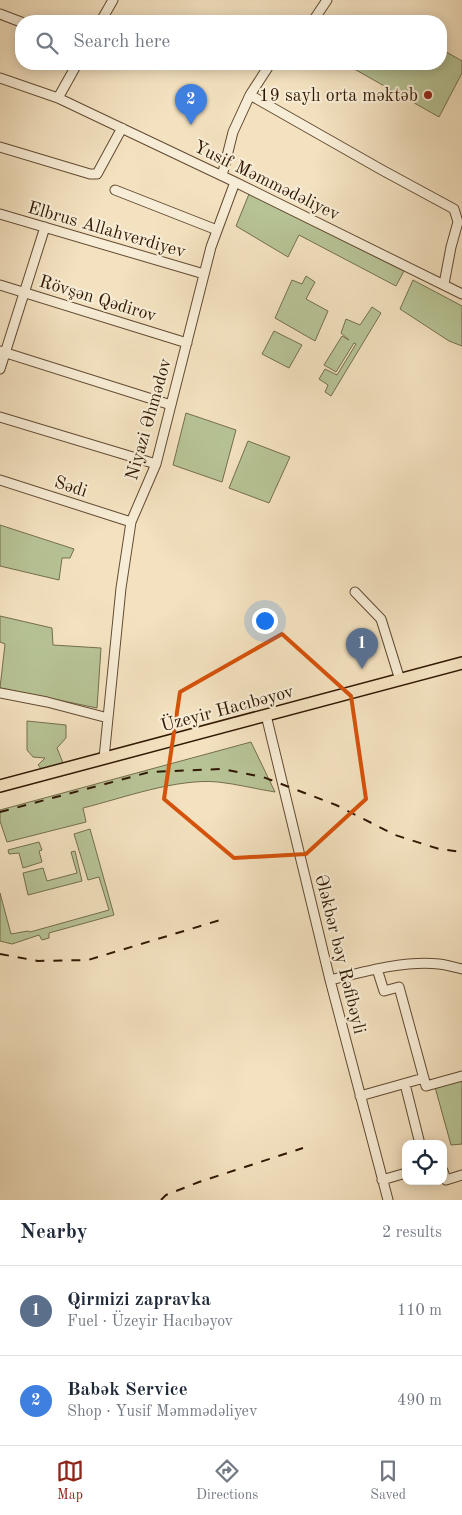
<!DOCTYPE html>
<html lang="en">
<head>
<meta charset="utf-8">
<style>
  :root { --surface:#fff; --page:#f6f6f7; --text:#1f2937; --muted:#747a83; --line:#e0e1e3; --accent:#8f2418 }
  body { margin:0; font-family:"Old Standard TT",serif; background:var(--page); color:var(--text) }
  .controls { position:absolute; right:15px; bottom:15px; display:grid; overflow:hidden; border-radius:10px; box-shadow:0 2px 12px #0003 }
  .controls button { width:45px; height:45px; display:grid; place-items:center; padding:0; border:0; border-bottom:1px solid var(--line); background:var(--surface); color:var(--text); font:25px sans-serif }
  .you { position:absolute; left:264px; top:620px; width:18px; height:18px; margin:-12px; border:4px solid #fff; border-radius:50%; background:#1a73e8; box-shadow:0 0 0 8px #1a73e833 }
  .badge { display:grid; place-items:center; width:32px; height:32px; border-radius:50%; background:var(--accent); color:#fff; font-size:16px; font-weight:700 }
  .pin { position:absolute; translate:-50% -41px; filter:drop-shadow(0 1px 2px #0008) }
  .pin::after { content:''; position:absolute; top:26px; width:18px; height:15px; background:inherit; clip-path:polygon(0 0,100% 0,50% 100%) }
  .list { margin:0; padding:0; list-style:none }
  h2 { display:flex; justify-content:space-between; align-items:center; height:65px; margin:0; padding:0 20px; font-size:21px }
  h2 small { font-size:16px; font-weight:400; color:var(--muted) }
  .list li { display:grid; grid-template-columns:32px 1fr auto; gap:15px; align-items:center; box-sizing:border-box; height:90px; padding:0 20px; border-top:1px solid var(--line) }
  .list b { display:block; font-size:19px; white-space:nowrap }
  .list p { margin:0; font-size:16px; white-space:nowrap; color:var(--muted) }
  .list em { font-size:16px; font-style:normal; color:var(--muted) }
  .icon { flex:none; width:28px; height:28px; fill:none; stroke:currentColor; stroke-width:2; stroke-linecap:round; stroke-linejoin:round }
  .map { position:relative; flex:none; width:462px; height:1200px; overflow:hidden }
  .search { position:absolute; background:var(--surface); box-shadow:0 2px 12px #0003; left:15px; right:15px; top:15px; height:55px; display:flex; align-items:center; gap:12px; box-sizing:border-box; padding:0 18px; border-radius:20px; color:var(--muted); font-size:19px }
  .sheet { height:245px; background:var(--surface) }
  nav { display:flex; justify-content:space-around; align-items:center; box-sizing:border-box; height:70px; border-top:1px solid var(--line); background:var(--surface); font-size:14px; color:var(--muted) }
  nav a { display:grid; justify-items:center; gap:2px }
  nav .on { color:var(--accent) }
  .map>svg:first-child { display:block }
</style>
</head>
<body>
<div class="map">
<svg width="462" height="1200" viewBox="0 0 462 1200">
  <rect width="100%" height="100%" fill="#f3e1bf"/>
  <filter id="stains"><feTurbulence type="fractalNoise" baseFrequency=".004" numOctaves="4"/><feColorMatrix values="0 0 0 0 .2 0 0 0 0 .09 0 0 0 0 .02 0 0 0 .5 -.17"/></filter>
  <radialGradient id="worn" r=".72"><stop offset=".6" stop-color="#630" stop-opacity="0"/><stop offset="1" stop-color="#630" stop-opacity=".3"/></radialGradient>
  <path fill="#b7c395" stroke="#746e4c" d="M441,49L462,61V73L439,117L349,66L350,64H441Z
    M249,194L404,271L396,286L299,235L288,257L236,226Z
    M306,276L315,282L306,299L328,311L315,341L275,318L292,280L302,284Z
    M413,280L462,306V346L449,341L400,309Z
    M372,307L381,313L331,396L325,392L328,385L319,379L325,369L337,375L356,344L354,343L336,372L324,365L342,336L349,340L341,333L346,319L360,325Z
    M274,331L302,345L289,368L262,354Z
    M186,413L236,430L222,482L173,465Z
    M248,441L290,457L269,503L229,488Z
    M0,525L74,549L70,558H62L59,580L0,566Z
    M0,616L52,628L53,645L101,648L97,708L0,688L5,644L0,642Z
    M27,721L66,725V738L57,748L63,763L42,770L38,765L45,758L33,757L27,750Z
    M251,742L275,792C256,789 237,784 218,782C177,778 123,798 83,808L86,822L7,842L0,821V810Z
    M90,829L114,915L49,933V938L42,940L39,935L12,944L0,941V893L11,934L28,931L30,932L109,910L99,877L88,880L74,834Z
    M39,842L42,850L39,851L42,862L23,868L19,853L9,854L8,850Z
    M75,851L82,881L28,895L23,873L43,868L47,881L77,873L71,852Z
    M462,1078V1144L451,1145L435,1087Z"/>
  <g fill="none" stroke-linecap="round" stroke-linejoin="round">
    <defs>
      <path id="minor" d="M0,14L21,22
        M101,21L113,0
        M313,21L327,0
        M0,78L58,98L235,182L462,294
        M250,95L382,170L454,209L458,222L451,247L444,284
        M58,98L77,64
        M0,147L90,174H97L122,128
        M222,176L233,132L250,95L270,64
        M115,190L217,230
        M0,214L204,274
        M0,285L187,343
        M0,351L171,405
        M0,369L45,227
        M0,417L156,464
        M0,480L131,522
        M355,592L381,619L400,680
        M0,693L47,702L108,718
        M266,715L330,980L388,1200
        M104,758L121,588L131,522L156,464L211,247L235,182
        M377,969L384,991L399,987L426,1086L462,1076
        M330,980C363,972 405,960 439,964C447,965 454,967 462,969
        M405,1084L420,1144
        M360,1096L424,1078
        M443,1171L446,1180L462,1175
        M382,1180L406,1173"/>
      <path id="major" d="M0,786L462,663"/>
    </defs>
    <use href="#minor" stroke="#624a32" stroke-width="11"/>
    <use href="#major" stroke="#311803" stroke-width="14"/>
    <use href="#minor" stroke="#f7ecd5" stroke-width="9"/>
    <use href="#major" stroke="#f3e1bf" stroke-width="11"/>
    <path stroke="#311803" stroke-width="2" stroke-dasharray="9 9" stroke-linecap="butt" d="M0,812L150,772L222,769L263,777L336,805L395,835L439,849L462,852
      M0,954L38,961L88,960L227,918
      M161,1200L166,1195L199,1182L303,1148"/>
  </g>
  <path fill="none" stroke="#d6520b" stroke-width="4" stroke-linejoin="round" d="M282,634L351,696L366,799L306,854L234,858L164,799L180,692Z"/>
  <circle fill="#8f2418" stroke="#f7ecd5" stroke-width="2" cx="428" cy="95" r="5"/>
  <g text-anchor="middle" stroke-width="4.5" stroke-linejoin="round" paint-order="stroke">
    <g font-size="18" fill="#311803" stroke="#f7ecd5" text-anchor="end">
      <text x="418" y="101">19 saylı orta məktəb</text>
    </g>
    <g font-size="18" fill="#311803" stroke="#f7ecd5">
      <text transform="translate(267 180) rotate(26)" y="6">Yusif Məmmədəliyev</text>
      <text transform="translate(107 229) rotate(16)" y="6">Elbrus Allahverdiyev</text>
      <text transform="translate(98 298) rotate(17)" y="6">Rövşən Qədirov</text>
      <text transform="translate(148 419) rotate(-74)" y="6">Niyazi Əhmədov</text>
      <text transform="translate(71 486) rotate(18)" y="6">Sədi</text>
      <text transform="translate(227 708) rotate(-15)" y="6">Üzeyir Hacıbəyov</text>
      <text transform="translate(341 954) rotate(76)" y="6">Ələkbər bəy Rəfibəyli</text>
    </g>
  </g>
  <rect width="100%" height="100%" filter="url(#stains)"/>
  <rect width="100%" height="100%" fill="url(#worn)"/>
</svg>
<div class="controls">
<button><svg class="icon" aria-label="locate" viewBox="0 0 24 24"><circle cx="12" cy="12" r="6"/><path d="M12 2v4M12 18v4M2 12h4M18 12h4"/></svg></button>
</div>
<div class="you"></div>
<div class="pin badge" style="left:362px;top:669px;background:#5c6f8a">1</div>
<div class="pin badge" style="left:191px;top:125px;background:#3f7fe0">2</div>
<div class="search"><svg class="icon" aria-label="search" viewBox="0 0 24 24"><circle cx="10" cy="10" r="6"/><path d="M15 15l6 6"/></svg>Search here</div>
</div>
<section class="sheet">
<h2>Nearby<small>2 results</small></h2>
<ul class="list">
<li><span class="badge" style="background:#5c6f8a">1</span><div><b>Qirmizi zapravka</b><p>Fuel · Üzeyir Hacıbəyov</p></div><em>110 m</em></li>
<li><span class="badge" style="background:#3f7fe0">2</span><div><b>Babək Service</b><p>Shop · Yusif Məmmədəliyev</p></div><em>490 m</em></li>
</ul>
</section>
<nav>
<a class="on"><svg class="icon" aria-label="map" viewBox="0 0 24 24"><path d="M3 6l6-2 6 2 6-2v14l-6 2-6-2-6 2zM9 4v14M15 6v14"/></svg>Map</a>
<a><svg class="icon" aria-label="directions" viewBox="0 0 24 24"><path d="M12 3l9 9-9 9-9-9zM9 14v-3h6M13 9l2 2-2 2"/></svg>Directions</a>
<a><svg class="icon" aria-label="saved" viewBox="0 0 24 24"><path d="M7 4h10v16l-5-4-5 4z"/></svg>Saved</a>
</nav>
</body>
</html>
